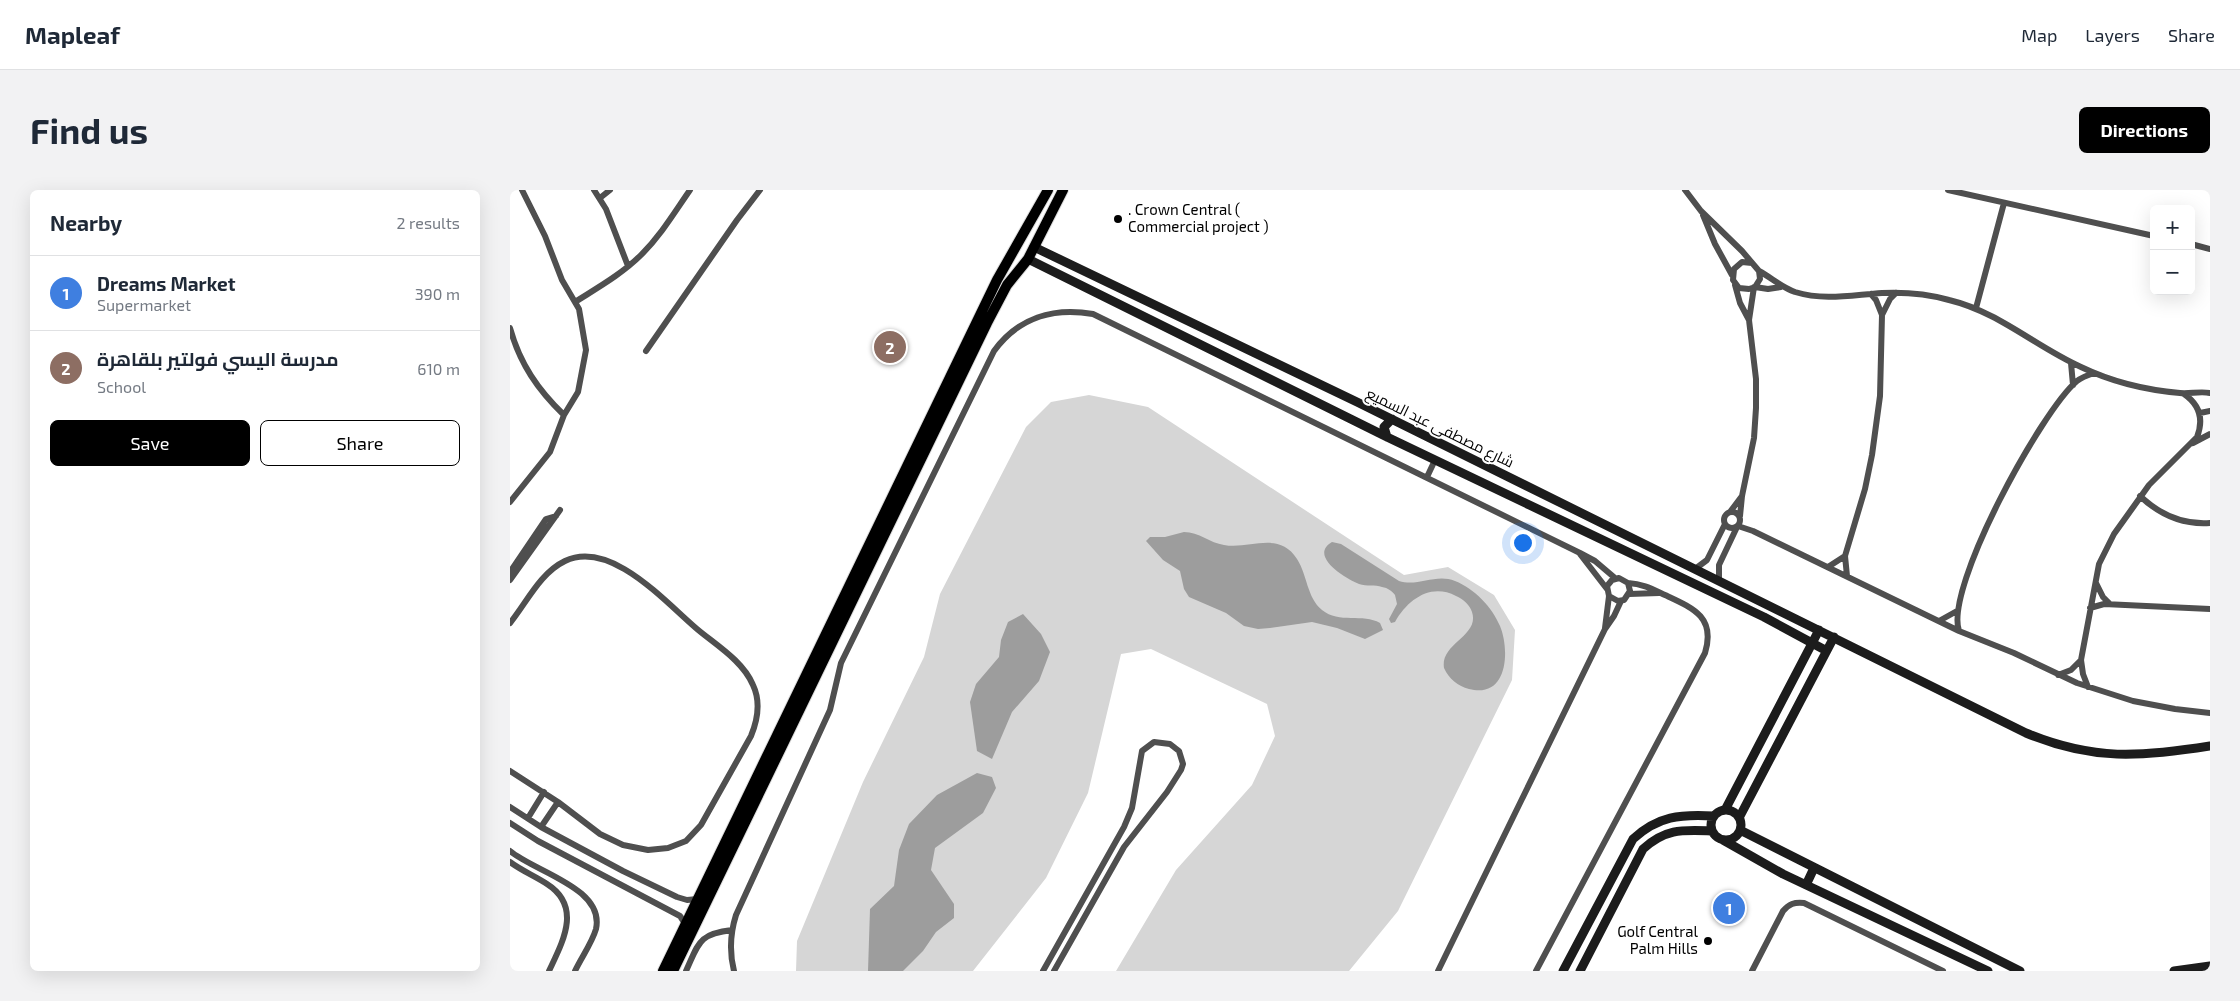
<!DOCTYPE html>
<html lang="en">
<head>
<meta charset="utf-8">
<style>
  :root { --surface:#fff; --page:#f2f2f3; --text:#1f2937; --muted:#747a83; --line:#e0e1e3; --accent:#000 }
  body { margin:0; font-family:"Exo 2",Cairo,sans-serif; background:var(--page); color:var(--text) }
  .controls { position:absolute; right:15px; top:15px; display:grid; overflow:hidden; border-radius:8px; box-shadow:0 5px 20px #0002 }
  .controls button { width:45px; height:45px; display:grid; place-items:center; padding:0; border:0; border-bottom:1px solid var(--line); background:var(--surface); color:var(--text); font:25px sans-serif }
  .you { position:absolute; left:1012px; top:352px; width:18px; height:18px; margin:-12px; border:4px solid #fff; border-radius:50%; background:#1a73e8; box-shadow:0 0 0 8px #1a73e833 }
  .badge { display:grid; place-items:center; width:32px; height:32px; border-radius:50%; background:var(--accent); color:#fff; font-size:16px; font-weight:700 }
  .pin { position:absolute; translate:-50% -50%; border:2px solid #fff; box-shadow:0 1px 5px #0006 }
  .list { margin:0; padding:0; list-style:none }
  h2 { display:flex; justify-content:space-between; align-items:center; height:65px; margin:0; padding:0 20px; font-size:21px }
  h2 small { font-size:16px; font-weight:400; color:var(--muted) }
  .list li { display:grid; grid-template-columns:32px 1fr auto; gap:15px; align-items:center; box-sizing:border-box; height:75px; padding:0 20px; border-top:1px solid var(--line) }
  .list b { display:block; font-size:19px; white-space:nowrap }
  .list p { margin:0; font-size:16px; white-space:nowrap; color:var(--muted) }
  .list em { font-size:16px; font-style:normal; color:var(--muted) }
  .actions { display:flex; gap:10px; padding:15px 20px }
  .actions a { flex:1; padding:11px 0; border:1px solid var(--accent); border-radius:8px; text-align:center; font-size:18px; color:var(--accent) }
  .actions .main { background:var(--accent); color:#fff }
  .map { position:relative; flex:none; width:1700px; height:781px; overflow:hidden; border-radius:8px }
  header { display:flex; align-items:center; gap:30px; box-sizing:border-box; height:70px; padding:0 25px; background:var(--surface); border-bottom:1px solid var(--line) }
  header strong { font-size:24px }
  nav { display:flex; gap:28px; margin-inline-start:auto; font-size:18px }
  .intro { display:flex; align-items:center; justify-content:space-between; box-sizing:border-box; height:120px; padding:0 30px }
  h1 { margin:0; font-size:35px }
  .button { padding:12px 22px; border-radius:8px; background:var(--accent); color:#fff; font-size:18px; font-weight:700 }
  main { display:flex; gap:30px; padding:0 30px }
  aside { flex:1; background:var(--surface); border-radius:8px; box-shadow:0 5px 20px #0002 }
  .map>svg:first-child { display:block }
</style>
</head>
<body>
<header>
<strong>Mapleaf</strong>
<nav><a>Map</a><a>Layers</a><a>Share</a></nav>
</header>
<div class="intro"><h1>Find us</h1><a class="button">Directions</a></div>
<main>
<aside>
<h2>Nearby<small>2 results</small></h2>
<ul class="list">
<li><span class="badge" style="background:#3f7fe0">1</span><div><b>Dreams Market</b><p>Supermarket</p></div><em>390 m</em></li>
<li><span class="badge" style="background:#8d6e63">2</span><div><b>مدرسة اليسي فولتير بلقاهرة</b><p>School</p></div><em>610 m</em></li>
</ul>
<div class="actions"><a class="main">Save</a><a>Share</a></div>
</aside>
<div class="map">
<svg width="1700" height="781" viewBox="0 0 1700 781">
  <rect width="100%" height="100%" fill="#fff"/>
  <path fill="#d6d6d6" d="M579,205L638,217L894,385L938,377L984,405L1005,440L1002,490L888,721L839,781H606L666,680L742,595L765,546L757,514L641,459L611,464L578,603L536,688L463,781H286L287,751L353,592L414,467L430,404L516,237L541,212Z"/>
  <path fill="#9d9d9d" d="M674,342C689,342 700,353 714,355C739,360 769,340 787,369C797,384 797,408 812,420C829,434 853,423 870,433L873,440L855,449L827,438L802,432L760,438L748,439L734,436L716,423L679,407L674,399L670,381L653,370L636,351L640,347H655Z
    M822,352L831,354L889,391C908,397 926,383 945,391C965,399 982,417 990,436C1000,460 998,509 959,499C948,496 939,489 934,478C930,453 970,446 962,422C960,415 953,409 946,406C921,393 898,409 885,432L881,433L879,429L887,414L885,405C882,401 878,398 872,397C865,394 857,397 849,394C836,389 798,366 822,352Z
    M513,424L531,444L540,462L529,491L502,522L482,569L467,561L460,512L466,494L489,467L491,450L498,432Z
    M467,583L482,587L486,598L473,623L425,658L421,680L444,714V728L426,742L413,761L393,781H358L360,719L384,696L389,660L399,634L427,605Z"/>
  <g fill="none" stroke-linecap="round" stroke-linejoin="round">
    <defs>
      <path id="primary" d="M153,781L487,90L538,0
        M163,781L477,133L497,95L518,69L553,0"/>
    </defs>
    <use href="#primary" stroke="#dbdbdb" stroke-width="12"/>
    <path stroke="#4f4f4f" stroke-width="6" d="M84,0L96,19L118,76
      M1175,0L1191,21L1232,61L1249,81L1250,89L1245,97L1239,99L1229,98L1223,90L1224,79L1232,72L1242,73
      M1438,0L1644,46
      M90,8L100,0
      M1193,25L1205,54L1222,85
      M1681,54L1700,59
      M1249,81C1262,88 1271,97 1285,102C1315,111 1341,105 1372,103C1394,102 1418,104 1439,110C1489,122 1526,157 1571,177C1602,192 1636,200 1670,203C1680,204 1690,201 1700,203
      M1225,95L1230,113L1239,130
      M1245,97L1258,99L1271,97
      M65,112C87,98 112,84 131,65C151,45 164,23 180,0
      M1466,118L1494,13
      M1372,125L1380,109L1386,103
      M0,138C10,174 28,200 54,225
      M136,161L227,30L250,0
      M1561,173L1563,195
      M1690,223L1700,221
      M1683,253L1700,244
      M917,287L925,270
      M1630,306C1650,325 1672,335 1700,333
      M0,312L40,262L54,225L68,202L76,160L69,119L52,90L35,46L12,0
      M1214 330a8 8 0 1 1 16 0a8 8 0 1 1-16 0Z
      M1220,322L1232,306
      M1230,326L1232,306L1244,248L1246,218V189L1239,130L1244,97
      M1228,336L1243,341L1449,441L1504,463L1567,493L1623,511L1665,519L1700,523
      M1070,364L1097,399
      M1318,377L1335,366
      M1185,379L1197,370L1215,334
      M0,382L36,329L46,326
      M1337,386L1335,366L1355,299L1362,265L1370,206L1372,125L1366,110L1361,104
      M0,390L50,320
      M1209,391V375L1227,337
      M1586,393L1593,407L1600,414
      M1119,404L1149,403
      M1580,418L1594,414L1700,419
      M1429,431L1447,421
      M0,433C17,412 30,383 55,371C101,349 156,413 187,439C206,455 233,471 243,495C251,512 248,529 241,546L191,635L176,651L158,658L138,660L113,655L90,644L48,612L0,581
      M1095,438L1099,406L1097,396L1102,390L1109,388L1118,393L1120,401L1114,410L1108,411L1099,406
      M1449,441C1434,398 1532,220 1567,191C1572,187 1578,185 1584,183
      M1548,485L1561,480L1571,470
      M1578,497L1573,484L1571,470L1589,374L1604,344L1639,295L1687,247C1694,229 1690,215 1674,204
      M0,617L31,637L113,681L167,707L177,710L188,709
      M18,628L34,602
      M0,633L28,651L170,726L176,735
      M31,637L48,612
      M0,661C25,682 95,698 86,739C82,753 71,768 65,781
      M0,672C12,681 25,686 37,694C73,717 52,753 39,781
      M176,781C189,753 188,744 222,740
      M224,781C219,761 220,744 226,725L320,520L331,473L484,161C508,128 543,117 583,124L1070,363L1085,371L1105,388
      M533,781L614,637L622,618L632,561L644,552L660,554L669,561L673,574L671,580L657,602L614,657L544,781
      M928,781L1095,439L1104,426L1111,411
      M1026,781L1195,463C1206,427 1183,418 1155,405C1142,399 1133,394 1118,393
      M1242,781L1273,721C1279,714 1284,712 1294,713L1433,781"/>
    <path stroke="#1c1c1c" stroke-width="9" d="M524,57L847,212L1516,543C1583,571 1631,567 1700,556
      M518,69L877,247L1254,427L1315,460
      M877,247L874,237L882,229
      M1215,620L1309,440
      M1201 635a15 15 0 1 1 30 0a15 15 0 1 1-30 0Z
      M1229,628L1324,447
      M1230,640L1510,781
      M1213,650L1273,684L1478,781
      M1296,695L1304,678
      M1053,781L1123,649C1148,626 1170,624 1204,626
      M1070,781L1133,659C1156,638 1173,640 1202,641
      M1664,781L1700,776"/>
    <use href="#primary" stroke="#000" stroke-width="10"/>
  </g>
  <g fill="#000" stroke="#fff" stroke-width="2">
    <circle cx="608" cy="29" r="5"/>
    <circle cx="1198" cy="751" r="5"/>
  </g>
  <g text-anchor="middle" stroke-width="4" stroke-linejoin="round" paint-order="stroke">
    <g font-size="15" fill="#000" stroke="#fff" text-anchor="start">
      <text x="618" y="25">. Crown Central (<tspan x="618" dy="17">Commercial project )</tspan></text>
      <text x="1188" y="747" text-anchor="end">Golf Central<tspan x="1188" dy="17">Palm Hills</tspan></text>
    </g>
    <g font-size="15" fill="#000" stroke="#fff">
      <text transform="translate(930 238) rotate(26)" y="5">شارع مصطفى عبد السميع</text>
    </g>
  </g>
</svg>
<div class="controls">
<button>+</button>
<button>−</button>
</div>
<div class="you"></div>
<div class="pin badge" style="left:1219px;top:718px;background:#3f7fe0">1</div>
<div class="pin badge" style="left:380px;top:157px;background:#8d6e63">2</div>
</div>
</main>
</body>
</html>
